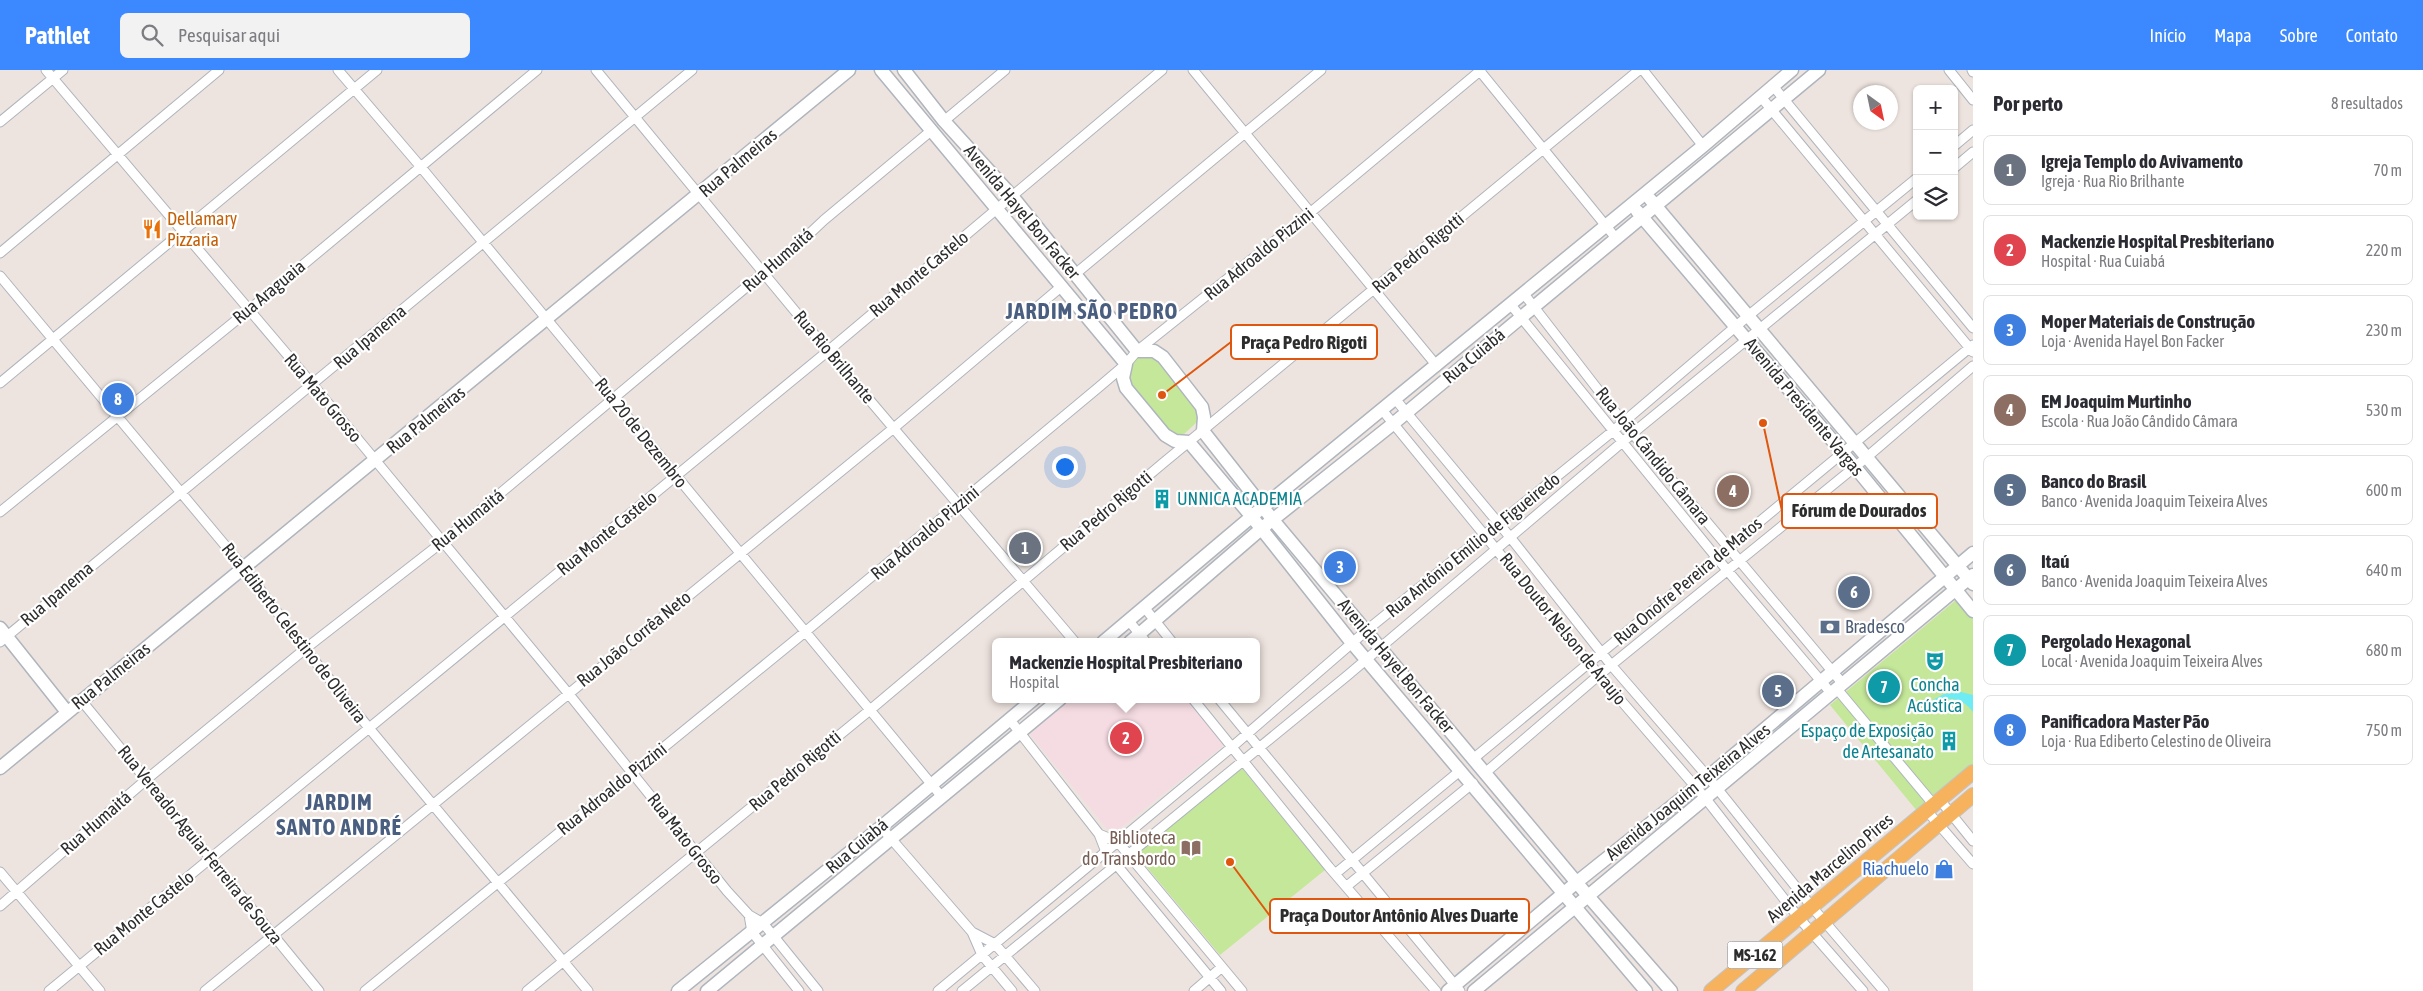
<!DOCTYPE html>
<html lang="pt">
<head>
<meta charset="utf-8">
<style>
  :root { --surface:#fff; --page:#f2f2f3; --text:#2b2b33; --muted:#7c7c81; --line:#e1e1e2; --accent:#3b88ff }
  body { margin:0; font-family:"Asap Condensed",sans-serif; background:var(--page); color:var(--text) }
  .controls { position:absolute; right:15px; top:15px; display:grid; overflow:hidden; border-radius:8px; box-shadow:0 1px 4px #0004 }
  .controls button { width:45px; height:45px; display:grid; place-items:center; padding:0; border:0; border-bottom:1px solid var(--line); background:var(--surface); color:var(--text); font:25px sans-serif }
  .compass { position:absolute; left:1853px; top:15px; width:45px; height:45px; border-radius:50%; background:var(--surface); box-shadow:0 1px 4px #0004; rotate:147deg }
  .you { position:absolute; left:1064px; top:396px; width:18px; height:18px; margin:-12px; border:4px solid #fff; border-radius:50%; background:#1a73e8; box-shadow:0 0 0 8px #1a73e833 }
  .badge { display:grid; place-items:center; width:32px; height:32px; border-radius:50%; background:var(--accent); color:#fff; font-size:16px; font-weight:700 }
  .pin { position:absolute; translate:-50% -50%; border:2px solid #fff; box-shadow:0 1px 5px #0006 }
  .popup { position:absolute; left:992px; top:568px; width:268px; height:65px; box-sizing:border-box; display:grid; place-content:center; border-radius:8px; background:var(--surface); filter:drop-shadow(0 1px 4px #0005); font-size:16px; white-space:nowrap; color:var(--muted) }
  .popup b { font-size:19px; color:var(--text) }
  .popup::after { content:''; position:absolute; left:50%; top:100%; margin-left:-10px; border:10px solid transparent; border-top-color:var(--surface) }
  .list { margin:0; padding:0; list-style:none }
  h2 { display:flex; justify-content:space-between; align-items:center; height:65px; margin:0; padding:0 20px; font-size:21px }
  h2 small { font-size:16px; font-weight:400; color:var(--muted) }
  .list li { display:grid; grid-template-columns:32px 1fr auto; gap:15px; align-items:center; box-sizing:border-box; height:70px; margin:0 10px 10px; padding:0 10px; border:1px solid var(--line); border-radius:8px }
  .list b { display:block; font-size:19px; white-space:nowrap }
  .list p { margin:0; font-size:16px; white-space:nowrap; color:var(--muted) }
  .list em { font-size:16px; font-style:normal; color:var(--muted) }
  .icon { flex:none; width:28px; height:28px; fill:none; stroke:currentColor; stroke-width:2; stroke-linecap:round; stroke-linejoin:round }
  .map { position:relative; flex:none; width:1973px; height:921px; overflow:hidden }
  header { display:flex; align-items:center; gap:30px; box-sizing:border-box; height:70px; padding:0 25px; background:var(--accent); color:#fff }
  header strong { font-size:24px }
  nav { display:flex; gap:28px; margin-inline-start:auto; font-size:18px }
  .search { width:350px; height:45px; background:var(--page); display:flex; align-items:center; gap:12px; box-sizing:border-box; padding:0 18px; border-radius:8px; color:var(--muted); font-size:19px }
  main { display:flex }
  aside { flex:1; background:var(--surface) }
  .map>svg:first-child { display:block }
</style>
</head>
<body>
<header>
<strong>Pathlet</strong>
<div class="search"><svg class="icon" aria-label="search" viewBox="0 0 24 24"><circle cx="10" cy="10" r="6"/><path d="M15 15l6 6"/></svg>Pesquisar aqui</div>
<nav><a>Início</a><a>Mapa</a><a>Sobre</a><a>Contato</a></nav>
</header>
<main>
<div class="map">
<svg width="1973" height="921" viewBox="0 0 1973 921">
  <rect width="100%" height="100%" fill="#eee4df"/>
  <path fill="#f5dce2" d="M1069,629H1187L1224,675L1112,765L1028,662Z"/>
  <path fill="#c4e79a" d="M1142,285L1157,288L1196,335L1197,352L1183,365L1175,367L1128,315L1129,295Z
    M1956,530L1973,549V694L1917,741L1830,635Z
    M1241,697L1325,800L1220,885L1135,783Z"/>
  <path fill="#6fecf3" d="M1961,622L1973,625V642C1963,628 1949,625 1934,634L1931,631L1944,624Z"/>
  <g fill="none" stroke-linecap="round" stroke-linejoin="round">
    <defs>
      <path id="street" d="M46,0L313,315L568,623L727,821L749,845L763,853L818,921
        M338,0L420,96L942,727
        M596,0L828,281L1075,572
        M1193,0L1437,296
        M1479,0L1615,167
        M1643,0L1703,76
        M1949,0L1973,30
        M1972,0L1973,2
        M1773,16L1973,258
        M1761,27L1973,282
        M944,51L1005,0
        M0,52L63,0
        M1954,76L1973,60
        M1954,98L1973,82
        M0,183L219,0
        M1074,205L1321,0
        M0,206L244,498L305,579L369,658L588,921
        M1524,224L1623,352L1843,614
        M1511,235L1716,487L1831,623
        M0,313L377,0
        M1396,330L1510,467L1612,596L1708,707L1812,837L1884,921
        M1383,341L1599,605L1706,729L1799,848L1863,921
        M0,442L250,239L537,0
        M1144,537L1172,572
        M1129,551L1146,572
        M0,572L692,0
        M1837,619L1934,735
        M1193,629L1329,797L1436,921
        M1219,629L1460,921
        M81,630L319,921
        M1010,650L1099,764L1106,782L1221,921
        M1473,689L1973,275
        M1485,703L1599,605L1867,387L1973,296
        M1940,730L1973,771
        M1927,741L1973,794
        M881,757L972,862L982,885L1012,921
        M1099,764L1118,772L1242,921
        M0,802L100,921
        M1335,804L1461,700
        M1347,816L1473,713
        M0,836L147,709L305,579L441,473L806,167L824,150L932,60
        M749,845L752,862L799,921
        M972,862L995,874L1035,921
        M49,921L828,281L1162,0
        M205,921L895,357L1062,216
        M365,921L805,562L1099,317L1126,294L1137,281L1311,142L1481,0
        M527,921L870,640L1162,394L1639,0
        M938,921L1232,677L1367,560L1613,361L1748,246L1917,108
        M962,921L1348,605L1633,363L1917,130
        M1194,921L1222,897"/>
      <path id="secondary" d="M881,0L1126,294L1123,308L1126,318L1165,365L1175,371L1189,372L1252,447L1352,573L1646,921
        M904,0L944,51L1012,126L1137,281H1154L1163,287L1202,337L1204,347L1203,361L1273,450L1588,826L1671,921
        M1650,129L1973,514
        M1637,141L1855,397L1973,541
        M0,558L67,642
        M1103,572L1263,437L1703,76L1792,0
        M1130,572L1261,459L1394,353L1819,0
        M0,698L849,0
        M678,921L881,757L1034,629
        M707,921L1060,629
        M1448,921L1577,812L1696,717L1973,483
        M1474,921L1973,505"/>
      <path id="primary" d="M1711,921L1973,702
        M1743,921L1973,725"/>
    </defs>
    <use href="#street" stroke="#afb5bd" stroke-width="11"/>
    <use href="#secondary" stroke="#afb5bd" stroke-width="15"/>
    <use href="#primary" stroke="#c4c4c4" stroke-width="16"/>
    <use href="#street" stroke="#fff" stroke-width="9"/>
    <use href="#secondary" stroke="#fff" stroke-width="12"/>
    <use href="#primary" stroke="#f6b25c" stroke-width="14"/>
  </g>
  <defs>
    <symbol id="restaurant-bare" viewBox="-9 -9 18 18"><path d="M-5-6h1v4h1v-4h1v4h1v-4h1v5L-1.5 .5V6h-2V.5L-5-1ZM5-6V6H3V1.5H1.5Q1.5-4 5-6Z" fill="#e8710a" stroke="#fff" stroke-width="2.5" paint-order="stroke"/></symbol>
    <symbol id="building-bare" viewBox="-9 -9 18 18"><path d="M-4-6H4V6H1V3H-1V6H-4ZM-2.5-4.3h1.7v1.8h-1.7ZM.8-4.3h1.7v1.8H.8ZM-2.5-1h1.7V.8h-1.7ZM.8-1h1.7V.8H.8Z" fill="#0f9aa8" stroke="#fff" stroke-width="2.5" paint-order="stroke"/></symbol>
    <symbol id="bank-bare" viewBox="-9 -9 18 18"><path d="M-6-4H6V4H-6ZM0-2.3a2.3 2.3 0 1 0 0 4.6a2.3 2.3 0 1 0 0-4.6Z" fill="#5c6f8a" stroke="#fff" stroke-width="2.5" paint-order="stroke"/></symbol>
    <symbol id="theatre-bare" viewBox="-9 -9 18 18"><path d="M-5-5.5Q0-4 5-5.5V0Q5 5 0 6Q-5 5-5 0ZM-3.3-2.5H-1v1.5H-3.3ZM1-2.5H3.3v1.5H1ZM-2.8 1Q0 5.5 2.8 1Z" fill="#0f9aa8" stroke="#fff" stroke-width="2.5" paint-order="stroke"/></symbol>
    <symbol id="library-bare" viewBox="-9 -9 18 18"><path d="M-6-4Q-3-5.5-.7-3.5V5Q-3 3-6 4ZM6-4Q3-5.5 .7-3.5V5Q3 3 6 4Z" fill="#8d6e63" stroke="#fff" stroke-width="2.5" paint-order="stroke"/></symbol>
    <symbol id="shop-bare" viewBox="-9 -9 18 18"><path d="M-5-2.5h2.3a2.7 3.5 0 0 1 5.4 0H5L5.5 6h-11ZM-1.5-2.5h3a1.5 2.3 0 0 0-3 0Z" fill="#3f7fe0" stroke="#fff" stroke-width="2.5" paint-order="stroke"/></symbol>
  </defs>
  <g fill-rule="evenodd">
    <use href="#restaurant-bare" x="138" y="145" width="28" height="28"/>
    <use href="#building-bare" x="1148" y="415" width="28" height="28"/>
    <use href="#bank-bare" x="1816" y="543" width="28" height="28"/>
    <use href="#theatre-bare" x="1921" y="577" width="28" height="28"/>
    <use href="#building-bare" x="1935" y="657" width="28" height="28"/>
    <use href="#library-bare" x="1177" y="764" width="28" height="28"/>
    <use href="#shop-bare" x="1930" y="785" width="28" height="28"/>
  </g>
  <g text-anchor="middle" stroke-width="4.5" stroke-linejoin="round" paint-order="stroke">
    <rect fill="#fff" stroke="#6c6c6c" stroke-width="1" x="1727.5" y="871.5" width="55" height="27" rx="4"/>
    <g font-size="16" font-weight="bold" fill="#2d2d2d">
      <text x="1755" y="891">MS-162</text>
    </g>
    <g font-size="18" fill="#2d2d2d" stroke="#fff">
      <text transform="translate(738 93) rotate(-40)" y="6">Rua Palmeiras</text>
      <text transform="translate(1022 142) rotate(50)" y="6">Avenida Hayel Bon Facker</text>
      <text transform="translate(1418 183) rotate(-40)" y="6">Rua Pedro Rigotti</text>
      <text transform="translate(1259 184) rotate(-39)" y="6">Rua Adroaldo Pizzini</text>
      <text transform="translate(778 190) rotate(-41)" y="6">Rua Humaitá</text>
      <text transform="translate(919 204) rotate(-40)" y="6">Rua Monte Castelo</text>
      <text transform="translate(269 222) rotate(-40)" y="6">Rua Araguaia</text>
      <text transform="translate(370 267) rotate(-40)" y="6">Rua Ipanema</text>
      <text transform="translate(1474 286) rotate(-40)" y="6">Rua Cuiabá</text>
      <text transform="translate(834 287) rotate(50)" y="6">Rua Rio Brilhante</text>
      <text transform="translate(323 328) rotate(50)" y="6">Rua Mato Grosso</text>
      <text transform="translate(1804 337) rotate(50)" y="6">Avenida Presidente Vargas</text>
      <text transform="translate(426 350) rotate(-39)" y="6">Rua Palmeiras</text>
      <text transform="translate(641 363) rotate(51)" y="6">Rua 20 de Dezembro</text>
      <text transform="translate(1653 386) rotate(51)" y="6">Rua João Cândido Câmara</text>
      <text transform="translate(1106 441) rotate(-40)" y="6">Rua Pedro Rigotti</text>
      <text transform="translate(468 450) rotate(-39)" y="6">Rua Humaitá</text>
      <text transform="translate(607 463) rotate(-39)" y="6">Rua Monte Castelo</text>
      <text transform="translate(925 463) rotate(-40)" y="6">Rua Adroaldo Pizzini</text>
      <text transform="translate(1473 475) rotate(-39)" y="6">Rua Antônio Emílio de Figueiredo</text>
      <text transform="translate(1688 511) rotate(-40)" y="6">Rua Onofre Pereira de Matos</text>
      <text transform="translate(57 524) rotate(-40)" y="6">Rua Ipanema</text>
      <text transform="translate(1563 559) rotate(51)" y="6">Rua Doutor Nelson de Araujo</text>
      <text transform="translate(294 563) rotate(52)" y="6">Rua Ediberto Celestino de Oliveira</text>
      <text transform="translate(634 569) rotate(-39)" y="6">Rua João Corrêa Neto</text>
      <text transform="translate(1396 596) rotate(50)" y="6">Avenida Hayel Bon Facker</text>
      <text transform="translate(111 606) rotate(-39)" y="6">Rua Palmeiras</text>
      <text transform="translate(795 701) rotate(-40)" y="6">Rua Pedro Rigotti</text>
      <text transform="translate(612 719) rotate(-39)" y="6">Rua Adroaldo Pizzini</text>
      <text transform="translate(1688 722) rotate(-39)" y="6">Avenida Joaquim Teixeira Alves</text>
      <text transform="translate(96 753) rotate(-41)" y="6">Rua Humaitá</text>
      <text transform="translate(685 769) rotate(52)" y="6">Rua Mato Grosso</text>
      <text transform="translate(200 775) rotate(51)" y="6">Rua Vereador Aguiar Ferreira de Souza</text>
      <text transform="translate(857 776) rotate(-40)" y="6">Rua Cuiabá</text>
      <text transform="translate(1830 798) rotate(-40)" y="6">Avenida Marcelino Pires</text>
      <text transform="translate(144 843) rotate(-39)" y="6">Rua Monte Castelo</text>
    </g>
    <g font-size="18" fill="#c56008" stroke="#fff" text-anchor="start">
      <text x="167" y="155">Dellamary<tspan x="167" dy="21">Pizzaria</tspan></text>
    </g>
    <g font-size="18" fill="#0d838f" stroke="#fff" text-anchor="start">
      <text x="1177" y="435">UNNICA ACADEMIA</text>
      <text x="1935" y="621" text-anchor="middle">Concha<tspan x="1935" dy="21">Acústica</tspan></text>
      <text x="1934" y="667" text-anchor="end">Espaço de Exposição<tspan x="1934" dy="21">de Artesanato</tspan></text>
    </g>
    <g font-size="18" fill="#4e5e75" stroke="#fff" text-anchor="start">
      <text x="1845" y="563">Bradesco</text>
    </g>
    <g font-size="18" fill="#785e54" stroke="#fff" text-anchor="end">
      <text x="1176" y="774">Biblioteca<tspan x="1176" dy="21">do Transbordo</tspan></text>
    </g>
    <g font-size="18" fill="#366cbe" stroke="#fff" text-anchor="end">
      <text x="1929" y="805">Riachuelo</text>
    </g>
    <g font-size="22" font-weight="bold" letter-spacing="1" fill="#4a5f80" stroke="#fff">
      <text x="1092" y="249">JARDIM SÃO PEDRO</text>
      <text x="339" y="740">JARDIM<tspan x="339" dy="25">SANTO ANDRÉ</tspan></text>
    </g>
  </g>
  <path fill="none" stroke="#df570e" stroke-width="2" d="M1162 325L1231 272M1763 353L1782 441M1230 792L1270 846"/>
  <g fill="#df570e" stroke="#fff" stroke-width="2">
    <circle cx="1162" cy="325" r="5"/>
    <circle cx="1763" cy="353" r="5"/>
    <circle cx="1230" cy="792" r="5"/>
  </g>
  <g fill="#fff" stroke="#df570e" stroke-width="2">
    <rect x="1231" y="255" width="146" height="34" rx="5"/>
    <rect x="1782" y="424" width="155" height="34" rx="5"/>
    <rect x="1270" y="829" width="259" height="34" rx="5"/>
  </g>
  <g font-size="19" text-anchor="middle" font-weight="bold" fill="#2d2d2d">
    <text x="1304" y="279">Praça Pedro Rigoti</text>
    <text x="1859" y="447">Fórum de Dourados</text>
    <text x="1399" y="852">Praça Doutor Antônio Alves Duarte</text>
  </g>
</svg>
<div class="controls">
<button>+</button>
<button>−</button>
<button><svg class="icon" aria-label="layers" viewBox="0 0 24 24"><path d="M12 4l9 5-9 5-9-5zM3 14l9 5 9-5"/></svg></button>
</div>
<svg class="compass" viewBox="-18 -18 36 36"><path d="M0-13l5 13h-10z" fill="#e53935"/><path d="M0 13l5-13h-10z" fill="#7c7c81"/></svg>
<div class="you"></div>
<div class="pin badge" style="left:1025px;top:478px;background:#6b7280">1</div>
<div class="pin badge" style="left:1126px;top:668px;background:#e0444e">2</div>
<div class="popup"><b>Mackenzie Hospital Presbiteriano</b>Hospital</div>
<div class="pin badge" style="left:1340px;top:497px;background:#3f7fe0">3</div>
<div class="pin badge" style="left:1733px;top:421px;background:#8d6e63">4</div>
<div class="pin badge" style="left:1778px;top:621px;background:#5c6f8a">5</div>
<div class="pin badge" style="left:1854px;top:522px;background:#5c6f8a">6</div>
<div class="pin badge" style="left:1884px;top:617px;background:#0f9aa8">7</div>
<div class="pin badge" style="left:118px;top:329px;background:#3f7fe0">8</div>
</div>
<aside>
<h2>Por perto<small>8 resultados</small></h2>
<ul class="list">
<li><span class="badge" style="background:#6b7280">1</span><div><b>Igreja Templo do Avivamento</b><p>Igreja · Rua Rio Brilhante</p></div><em>70 m</em></li>
<li><span class="badge" style="background:#e0444e">2</span><div><b>Mackenzie Hospital Presbiteriano</b><p>Hospital · Rua Cuiabá</p></div><em>220 m</em></li>
<li><span class="badge" style="background:#3f7fe0">3</span><div><b>Moper Materiais de Construção</b><p>Loja · Avenida Hayel Bon Facker</p></div><em>230 m</em></li>
<li><span class="badge" style="background:#8d6e63">4</span><div><b>EM Joaquim Murtinho</b><p>Escola · Rua João Cândido Câmara</p></div><em>530 m</em></li>
<li><span class="badge" style="background:#5c6f8a">5</span><div><b>Banco do Brasil</b><p>Banco · Avenida Joaquim Teixeira Alves</p></div><em>600 m</em></li>
<li><span class="badge" style="background:#5c6f8a">6</span><div><b>Itaú</b><p>Banco · Avenida Joaquim Teixeira Alves</p></div><em>640 m</em></li>
<li><span class="badge" style="background:#0f9aa8">7</span><div><b>Pergolado Hexagonal</b><p>Local · Avenida Joaquim Teixeira Alves</p></div><em>680 m</em></li>
<li><span class="badge" style="background:#3f7fe0">8</span><div><b>Panificadora Master Pão</b><p>Loja · Rua Ediberto Celestino de Oliveira</p></div><em>750 m</em></li>
</ul>
</aside>
</main>
</body>
</html>
